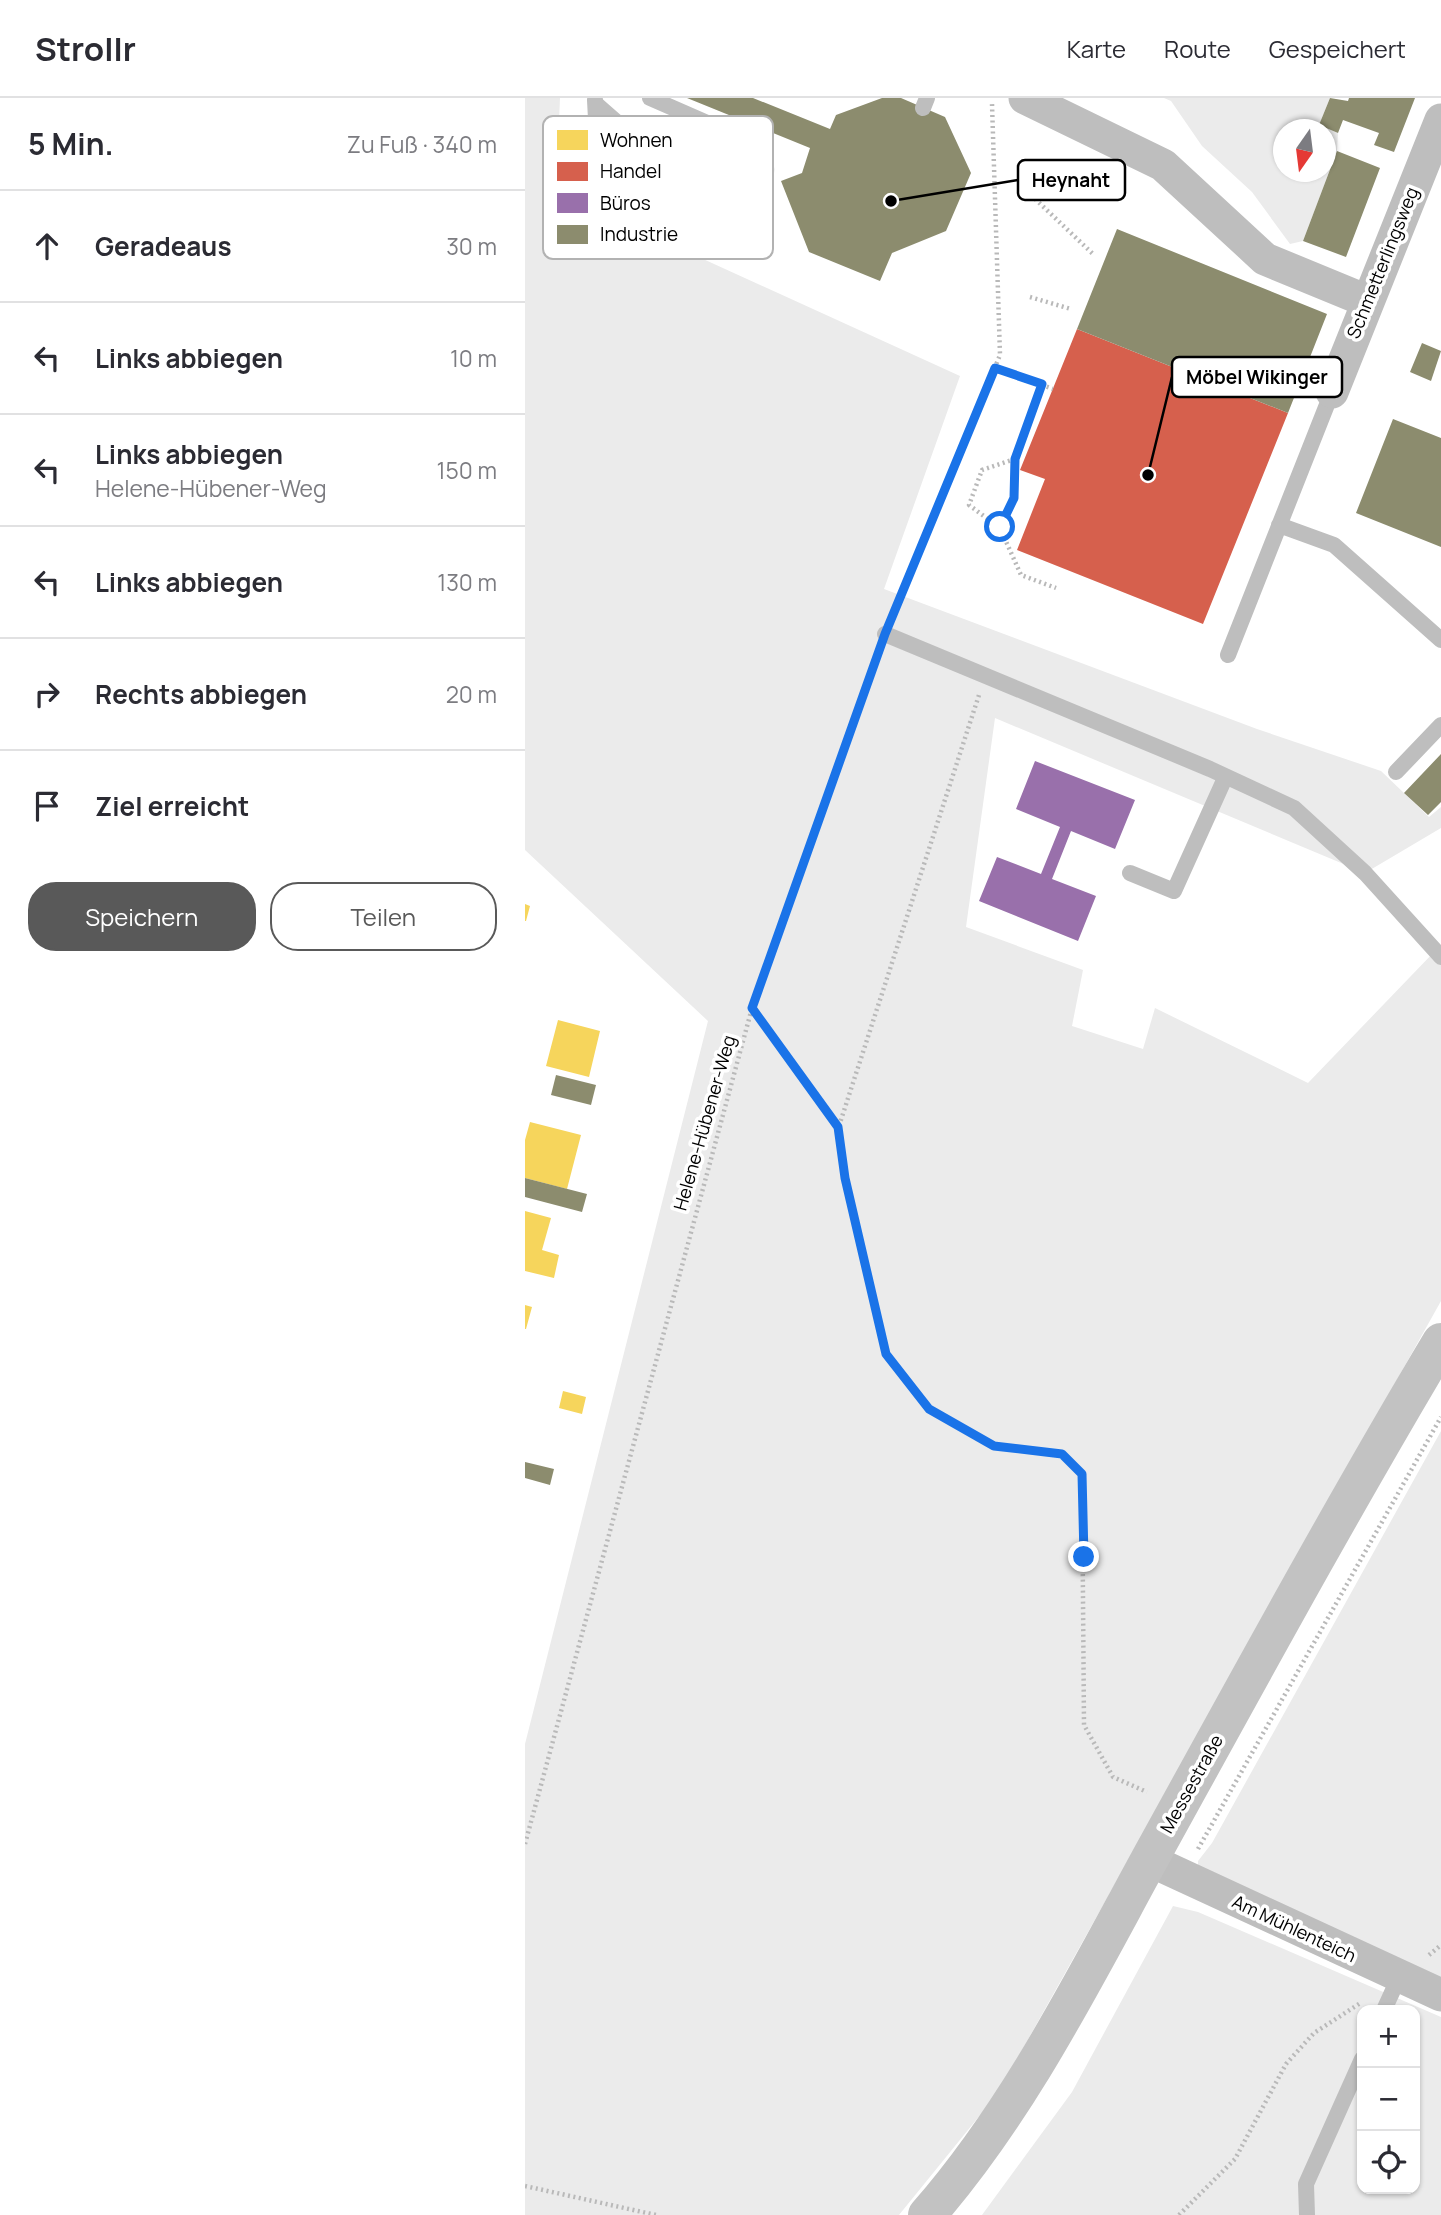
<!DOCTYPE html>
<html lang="de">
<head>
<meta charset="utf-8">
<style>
  :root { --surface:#fff; --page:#f7f7f7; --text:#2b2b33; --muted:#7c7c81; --line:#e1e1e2; --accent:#595959 }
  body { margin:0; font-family:Manrope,sans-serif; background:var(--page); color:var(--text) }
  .controls { position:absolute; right:21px; bottom:21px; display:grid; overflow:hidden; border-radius:14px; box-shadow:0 2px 5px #0004 }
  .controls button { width:63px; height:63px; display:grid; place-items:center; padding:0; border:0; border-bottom:2px solid var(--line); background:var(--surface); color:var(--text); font:35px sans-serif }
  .compass { position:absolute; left:748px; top:21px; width:63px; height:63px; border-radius:50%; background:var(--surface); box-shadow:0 2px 5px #0004; rotate:194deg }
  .stop { position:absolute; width:21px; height:21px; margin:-16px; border:5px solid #1a73e8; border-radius:50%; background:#fff }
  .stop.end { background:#1a73e8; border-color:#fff; box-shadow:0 2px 7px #0008 }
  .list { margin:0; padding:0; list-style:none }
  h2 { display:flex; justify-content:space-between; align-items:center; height:91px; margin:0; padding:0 28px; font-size:30px }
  h2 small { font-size:23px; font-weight:400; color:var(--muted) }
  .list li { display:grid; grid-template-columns:46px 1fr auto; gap:21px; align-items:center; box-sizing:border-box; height:112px; padding:0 28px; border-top:2px solid var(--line) }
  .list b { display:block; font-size:26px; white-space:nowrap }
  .list p { margin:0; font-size:23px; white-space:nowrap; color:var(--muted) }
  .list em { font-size:23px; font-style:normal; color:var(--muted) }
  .actions { display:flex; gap:14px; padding:21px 28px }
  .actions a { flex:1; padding:16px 0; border:2px solid var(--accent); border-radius:28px; text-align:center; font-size:24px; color:var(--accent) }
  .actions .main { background:var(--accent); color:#fff }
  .icon { flex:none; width:38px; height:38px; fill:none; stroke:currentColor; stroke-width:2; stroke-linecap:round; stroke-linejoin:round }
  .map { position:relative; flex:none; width:916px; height:2117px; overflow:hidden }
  header { display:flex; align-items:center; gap:42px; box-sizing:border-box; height:98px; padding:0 35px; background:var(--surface); border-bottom:2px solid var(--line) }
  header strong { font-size:33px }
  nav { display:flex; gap:38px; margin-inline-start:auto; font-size:24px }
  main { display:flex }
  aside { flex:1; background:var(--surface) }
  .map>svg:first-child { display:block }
</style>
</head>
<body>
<header>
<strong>Strollr</strong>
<nav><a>Karte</a><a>Route</a><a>Gespeichert</a></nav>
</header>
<main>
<aside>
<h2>5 Min.<small>Zu Fuß · 340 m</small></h2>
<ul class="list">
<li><svg class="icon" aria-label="ahead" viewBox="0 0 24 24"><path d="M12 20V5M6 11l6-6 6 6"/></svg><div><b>Geradeaus</b></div><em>30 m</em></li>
<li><svg class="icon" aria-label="left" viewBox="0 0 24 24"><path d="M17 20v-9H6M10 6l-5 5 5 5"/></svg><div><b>Links abbiegen</b></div><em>10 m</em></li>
<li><svg class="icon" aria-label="left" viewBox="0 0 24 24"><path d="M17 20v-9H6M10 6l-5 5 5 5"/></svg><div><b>Links abbiegen</b><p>Helene-Hübener-Weg</p></div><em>150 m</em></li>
<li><svg class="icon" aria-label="left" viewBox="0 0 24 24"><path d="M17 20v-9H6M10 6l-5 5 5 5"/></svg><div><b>Links abbiegen</b></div><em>130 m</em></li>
<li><svg class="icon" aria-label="right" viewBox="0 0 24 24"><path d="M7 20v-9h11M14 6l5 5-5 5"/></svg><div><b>Rechts abbiegen</b></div><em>20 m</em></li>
<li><svg class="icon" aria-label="arrive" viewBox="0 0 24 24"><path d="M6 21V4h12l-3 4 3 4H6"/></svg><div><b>Ziel erreicht</b></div></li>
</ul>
<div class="actions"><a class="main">Speichern</a><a>Teilen</a></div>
</aside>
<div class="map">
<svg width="916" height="2117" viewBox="0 0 916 2117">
  <rect width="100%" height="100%" fill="#fff"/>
  <path fill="#ebebeb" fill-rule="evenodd" d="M0,0H35L31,94L435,278L359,491L732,631L856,673L904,719L916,709V730L840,775L470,620L441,829L558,872L547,928L618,951L630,910L783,985L910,853L916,859V1203L473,1995L374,2117H0V1646L183,923L0,752Z
    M639,0H805L794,27L813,35L812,53L778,143L765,146L727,94L677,48L646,3ZM758,32H800V74H758Z
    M916,1333V1883L673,1770V1763L687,1745Z
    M648,1808L673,1814L916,1919V2117H457L547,1994ZM837,1912H890V2091H837Z"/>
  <path fill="#f6d55c" d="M0,806L5,808L1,823H0Z
    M33,922L75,933L64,979L21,968Z
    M5,1024L56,1037L42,1091L0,1080V1042Z
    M0,1113L26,1120L17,1152L34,1157L29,1180L0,1173Z
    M0,1207L7,1209L1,1231H0Z
    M38,1293L61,1299L57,1316L34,1310Z"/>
  <path fill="#d6604d" d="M552,231L763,315L678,526L492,452L520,381L495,372Z"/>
  <path fill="#9970ab" d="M510,663L610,702L590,751L546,733L527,781L571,798L553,843L454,803L472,759L516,776L535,729L491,711Z"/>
  <path fill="#8c8c6e" d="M162,0H228L305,31L311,17L357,0H376L420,19L446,75L421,133L367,155L355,183L284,154L256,83L277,75L285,50Z
    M805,0L823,3L824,0H890L869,54L849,47L854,35L818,22L813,35L794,27Z
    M812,53L855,70L821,159L778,143Z
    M592,131L802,216L763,315L552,231Z
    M897,245L916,253L906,283L885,274Z
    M868,321L916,340V449L831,415Z
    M916,656V704L903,717L879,695Z
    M31,977L71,987L66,1007L26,997Z
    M0,1080L62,1096L57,1114L0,1099Z
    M0,1364L29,1371L25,1387L0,1380Z"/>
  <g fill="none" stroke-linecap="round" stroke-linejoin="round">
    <path stroke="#b9b9b9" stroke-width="4.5" stroke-dasharray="2 3.5" stroke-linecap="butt" d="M506,97L568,156
      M505,199L546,211
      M470,270L528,291
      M490,361L457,372L444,407L475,430L496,477L531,490
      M475,430L489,400L490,361L517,286
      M369,515L475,257L467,6
      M227,910L313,1029L320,1080L361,1256L404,1311L469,1348L537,1356L557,1376L559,1627L588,1679L622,1694
      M314,1028L454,597
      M0,1746L227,910L353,556
      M673,1751L916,1319
      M904,1857L916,1847
      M0,2088L131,2117
      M654,2117L710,2061L761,1966L789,1935L837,1904"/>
    <path stroke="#bebebe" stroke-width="16" d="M70,2L78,153
      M71,6L192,112L228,108C240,87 247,71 235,48L125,0
      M398,10L402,0
      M754,427L809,447L916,542
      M360,536L685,671L769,710L840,775L916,859
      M703,557L807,294
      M871,674L916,627
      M605,775L649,793L700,680
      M859,1912L874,1879
      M782,2117L781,2086L837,1961"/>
    <path stroke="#bebebe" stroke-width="33" d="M500,0L638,67L740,161L842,203
      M807,294L916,22
      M624,1762L916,1897"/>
    <path stroke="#c2c2c2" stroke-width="38" d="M402,2117C493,2013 557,1885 623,1764C719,1590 814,1415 916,1244"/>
  </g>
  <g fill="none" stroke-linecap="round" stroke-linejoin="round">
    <path stroke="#1a73e8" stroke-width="9" d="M475,429L489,400L490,361L517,286L470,270L360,536L227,910L313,1029L320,1080L361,1256L404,1311L469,1348L537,1356L557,1376L559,1459"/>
  </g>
  <g text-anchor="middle" stroke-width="7" stroke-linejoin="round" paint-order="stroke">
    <g font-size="18" fill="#000" stroke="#fff">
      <text transform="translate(858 165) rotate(-68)" y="6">Schmetterlingsweg</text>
      <text transform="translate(180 1025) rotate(-74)" y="6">Helene-Hübener-Weg</text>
      <text transform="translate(667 1686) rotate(-61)" y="6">Messestraße</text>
      <text transform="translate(769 1831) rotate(25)" y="6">Am Mühlenteich</text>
    </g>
  </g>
  <rect x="18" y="18" width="230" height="143" rx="10" fill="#fff" stroke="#b2b2b2" stroke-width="2"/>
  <rect x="32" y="32" width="31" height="20" fill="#f6d55c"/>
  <rect x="32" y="64" width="31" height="19" fill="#d6604d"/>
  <rect x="32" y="95" width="31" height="20" fill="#9970ab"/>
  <rect x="32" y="127" width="31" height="19" fill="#8c8c6e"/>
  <g font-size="19" fill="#000">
    <text x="75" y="49">Wohnen</text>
    <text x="75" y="80">Handel</text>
    <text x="75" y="112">Büros</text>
    <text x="75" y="143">Industrie</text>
  </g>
  <path fill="none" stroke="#000" stroke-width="2.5" d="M366 103L493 82M623 377L647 279"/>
  <g fill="#000" stroke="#fff" stroke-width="2.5">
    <circle cx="366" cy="103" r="7"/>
    <circle cx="623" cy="377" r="7"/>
  </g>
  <g fill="#fff" stroke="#000" stroke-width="2.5">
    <rect x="493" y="62" width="107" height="40" rx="7"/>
    <rect x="647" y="259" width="170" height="40" rx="7"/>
  </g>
  <g font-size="19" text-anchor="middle" font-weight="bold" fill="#000">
    <text x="546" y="89">Heynaht</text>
    <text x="732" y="286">Möbel Wikinger</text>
  </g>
</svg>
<div class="controls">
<button>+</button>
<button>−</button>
<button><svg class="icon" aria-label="locate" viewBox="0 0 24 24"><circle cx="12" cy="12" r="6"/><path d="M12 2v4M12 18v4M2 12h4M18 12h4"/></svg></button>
</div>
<svg class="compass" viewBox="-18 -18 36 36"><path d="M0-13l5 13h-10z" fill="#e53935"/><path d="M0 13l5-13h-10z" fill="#7c7c81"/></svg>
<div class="stop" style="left:475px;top:429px"></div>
<div class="stop end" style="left:559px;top:1459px"></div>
</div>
</main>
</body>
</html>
